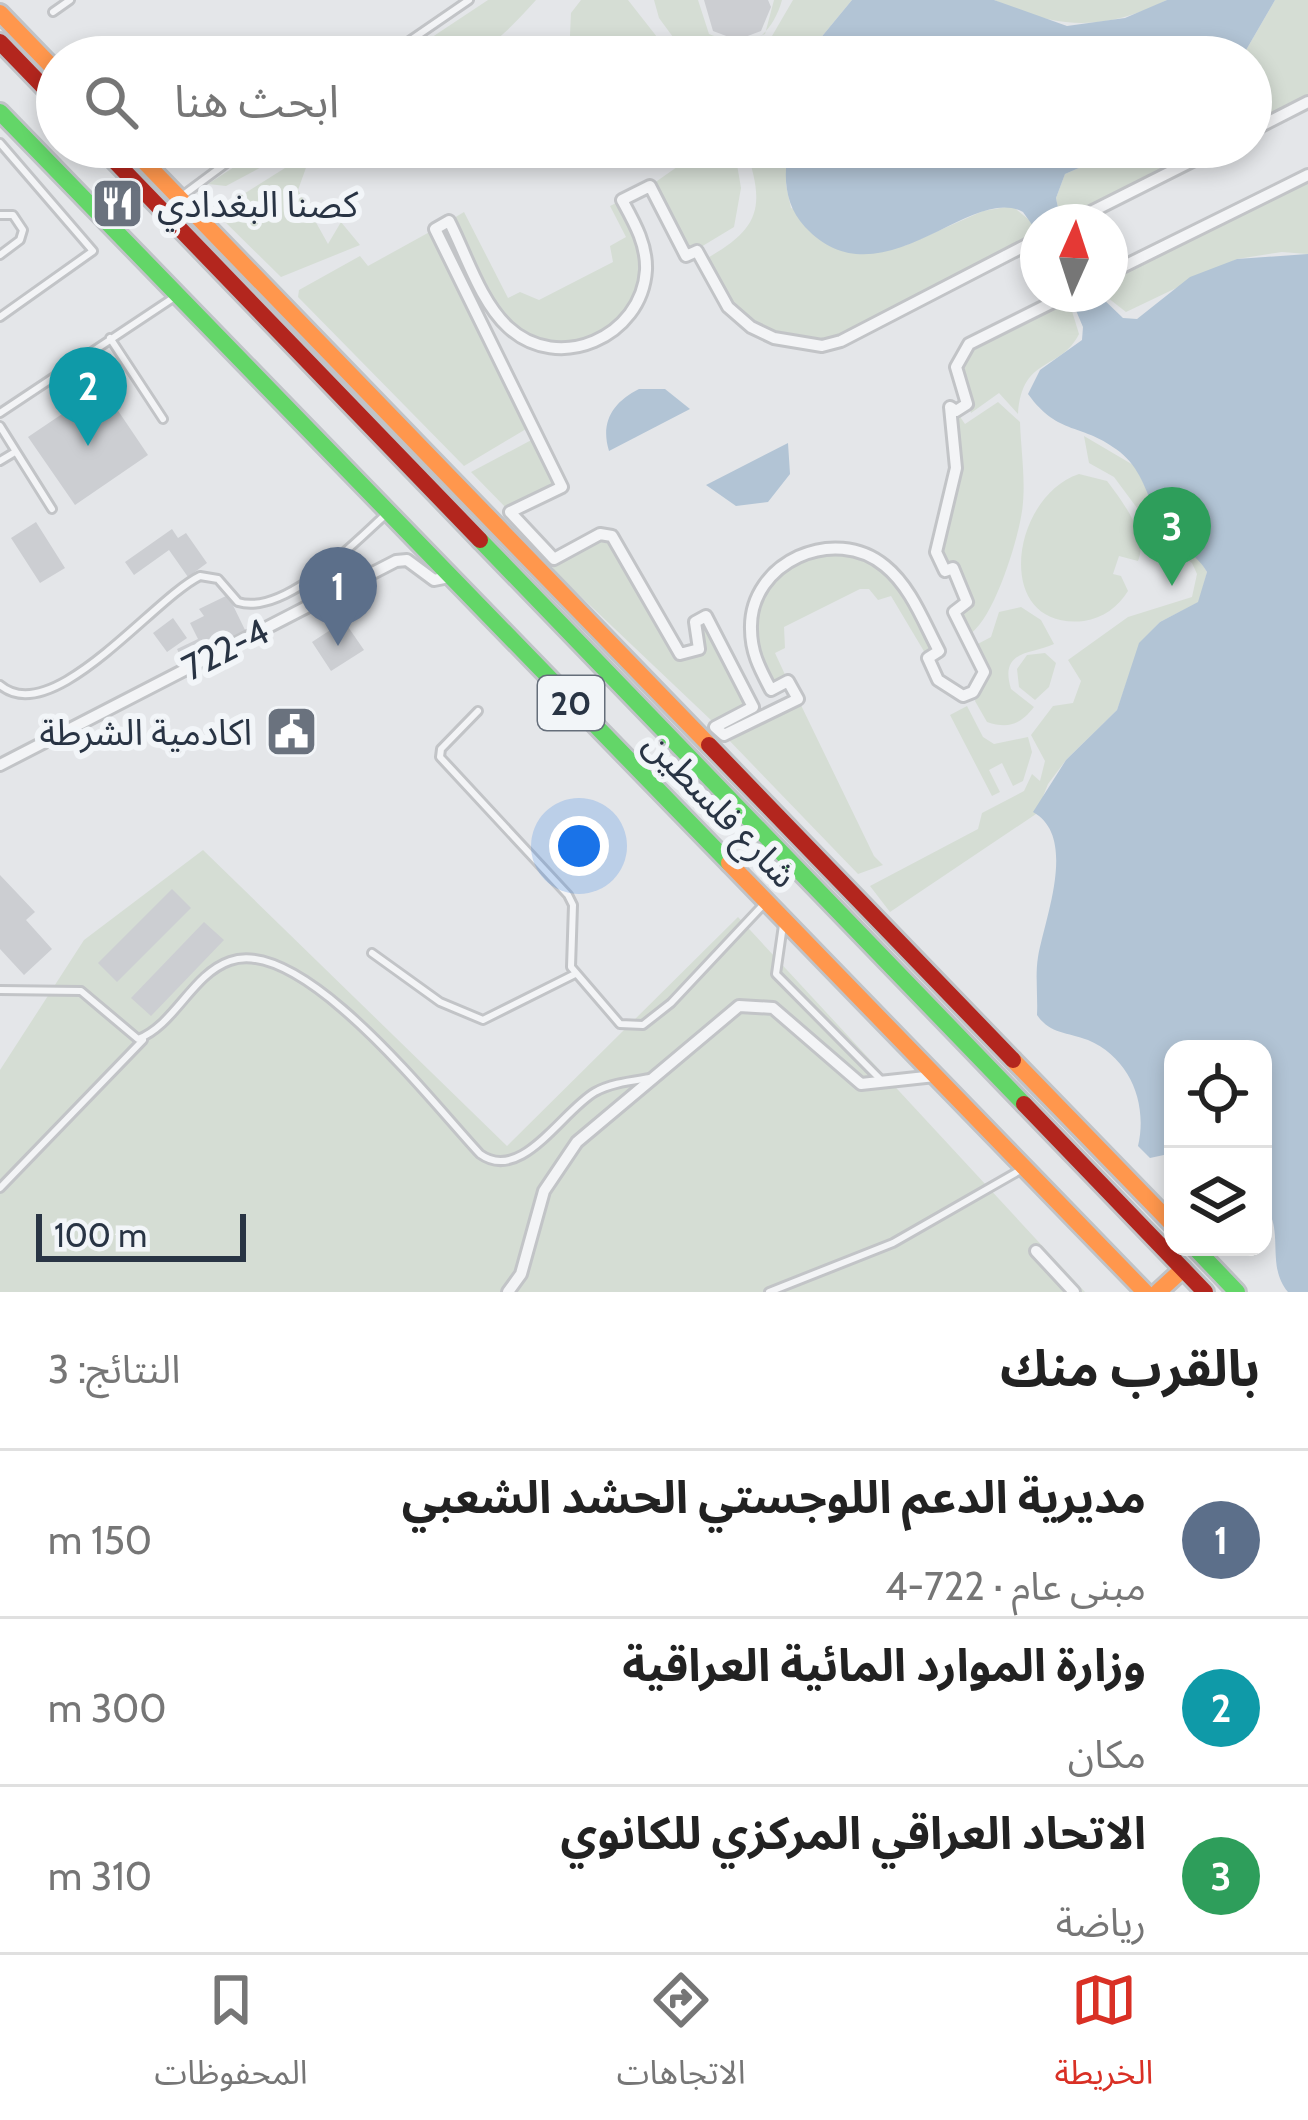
<!DOCTYPE html>
<html lang="ar">
<head>
<meta charset="utf-8">
<style>
  :root { --surface:#fff; --page:#f2f2f2; --text:#222; --muted:#767676; --line:#e0e0e0; --accent:#d93025 }
  body { margin:0; font-family:Cabin,"Noto Sans Arabic",sans-serif; background:var(--page); color:var(--text); direction:rtl }
  .controls { position:absolute; right:36px; bottom:36px; display:grid; overflow:hidden; border-radius:24px; box-shadow:0 6px 18px #0003 }
  .controls button { width:108px; height:108px; display:grid; place-items:center; padding:0; border:0; border-bottom:3px solid var(--line); background:var(--surface); color:var(--text); font:60px sans-serif }
  .compass { position:absolute; left:1020px; top:204px; width:108px; height:108px; border-radius:50%; background:var(--surface); box-shadow:0 6px 18px #0003; rotate:3deg }
  .scale { position:absolute; left:36px; bottom:30px; width:210px; box-sizing:border-box; padding-left:12px; border:6px solid #293444; border-top:0; font-size:33px; line-height:42px; white-space:nowrap; color:#293444; -webkit-text-stroke:9px #f2f5f8; paint-order:stroke }
  .you { position:absolute; left:579px; top:846px; width:42px; height:42px; margin:-30px; border:9px solid #fff; border-radius:50%; background:#1a73e8; box-shadow:0 0 0 18px #1a73e833 }
  .badge { display:grid; place-items:center; width:78px; height:78px; border-radius:50%; background:var(--accent); color:#fff; font-size:39px; font-weight:700 }
  .pin { position:absolute; translate:-50% -99px; filter:drop-shadow(0 3px 6px #0008) }
  .pin::after { content:''; position:absolute; top:63px; width:42px; height:36px; background:inherit; clip-path:polygon(0 0,100% 0,50% 100%) }
  .list { margin:0; padding:0; list-style:none }
  h2 { display:flex; justify-content:space-between; align-items:center; height:156px; margin:0; padding:0 48px; font-size:51px }
  h2 small { font-size:39px; font-weight:400; color:var(--muted) }
  .list li { display:grid; grid-template-columns:78px 1fr auto; gap:36px; align-items:center; box-sizing:border-box; height:168px; padding:0 48px; border-top:3px solid var(--line) }
  .list b { display:block; font-size:45px; white-space:nowrap }
  .list p { margin:0; font-size:39px; white-space:nowrap; color:var(--muted) }
  .list em { font-size:39px; font-style:normal; color:var(--muted) }
  .icon { flex:none; width:66px; height:66px; fill:none; stroke:currentColor; stroke-width:2; stroke-linecap:round; stroke-linejoin:round }
  .map { position:relative; flex:none; width:1308px; height:1292px; overflow:hidden; direction:ltr }
  .search { position:absolute; background:var(--surface); box-shadow:0 6px 18px #0003; left:36px; right:36px; top:36px; height:132px; display:flex; align-items:center; gap:30px; box-sizing:border-box; padding:0 42px; border-radius:66px; color:var(--muted); font-size:45px }
  .sheet { height:660px; background:var(--surface) }
  nav { display:flex; justify-content:space-around; align-items:center; box-sizing:border-box; height:168px; border-top:3px solid var(--line); background:var(--surface); font-size:33px; color:var(--muted) }
  nav a { display:grid; justify-items:center; gap:6px }
  nav .on { color:var(--accent) }
  .map>svg:first-child { display:block }
</style>
</head>
<body>
<div class="map">
<svg width="1308" height="1292" viewBox="0 0 1308 1292">
  <rect width="100%" height="100%" fill="#e4e6e9"/>
  <path fill="#d5ddd4" d="M488,0H536C483,58 480,57 402,57Z
    M581,0H628L668,51L664,57H569L571,13Z
    M654,0H698L709,34L737,45L765,34L774,0H782C770,44 732,62 689,48L684,52L659,18Z
    M793,0H852L805,57L790,51L785,57H768L765,48Z
    M994,0H1167C1105,32 1055,29 994,0Z
    M1275,0H1308V102L1251,130V57H1242Z
    M265,147H299L226,186L208,184Z
    M679,147H734L741,188L734,227L686,256L650,186L684,162Z
    M745,147H789L786,185L791,208L904,246L983,211L1012,206L1033,223L1038,239L822,346L774,338L728,307L702,261C759,230 767,209 745,147Z
    M1127,147H1218L1061,222L1056,198L1065,174Z
    M312,151L298,190L328,244L341,222L360,245L281,277L215,212Z
    M1308,175V254L1282,252L1237,259L1126,312L1103,294H1110V273Z
    M622,200C655,271 653,288 597,342L540,345L496,312L449,221L464,212L508,298L520,292L539,300L613,262L610,246L626,237L610,206Z
    M435,229L531,426L464,466L298,297L299,290L360,256L368,266Z
    M1067,295L1079,334C1060,372 1022,355 1018,414L999,393L971,413L956,367L965,348Z
    M998,402L1020,422C1021,453 1027,487 1021,517C1016,546 992,624 967,636L954,612L964,606L953,568L945,571L936,552L947,522L956,411L965,424Z
    M1084,436L1135,466L1170,536L1199,559L1207,572L1199,602L1160,622L1140,643L1117,710L1066,760L1048,784L1036,814L890,912L870,886L978,829L982,813L1024,791L1032,774L1040,781L1045,761L1031,735L1053,706L1073,703L1081,681L1068,660L1128,617L1192,597L1197,574L1192,563L1163,543L1114,477L1089,463Z
    M537,437L562,487L510,512L471,472Z
    M1079,474L1107,481C1122,501 1149,535 1138,561L1119,556L1113,574L1121,576L1128,591C1118,607 1103,618 1084,621C992,631 1010,497 1079,474Z
    M606,534L675,651L695,652V622L706,616L753,707L713,722L555,572L551,563Z
    M844,549L888,568L939,651L928,658L891,596L878,600L869,589H860L784,627L785,648L775,653L788,681L771,690L751,630L754,606L791,560Z
    M1021,607L1041,620L1054,644C1031,655 999,649 1011,689L1034,707C1020,725 1008,729 987,722L975,701L981,680L972,647L991,637L999,612Z
    M1045,653L1056,663L1049,687L1035,700L1019,687L1017,669L1027,655Z
    M798,699L874,856L883,865L858,874L724,735Z
    M967,706L983,737L994,744L1028,737L1032,752L1023,781L1013,786L1002,763L989,770L1000,792L992,796L950,715Z
    M203,850L507,1146L738,917L1085,1292H0V1070L84,940Z"/>
  <path fill="#b2c4d5" d="M852,0H994L1067,26L1125,18L1167,0H1275L1242,57H805Z
    M789,147H1127L1065,174L1056,198L1061,222H1038V233L1023,212C970,183 880,307 805,227C784,204 783,176 789,147Z
    M1308,254V1292H1288C1265,1265 1286,1229 1263,1203V1049H1173V1153L1150,1158L1138,1146C1148,1103 1130,1058 1088,1040C1067,1032 1050,1034 1037,1015C1038,995 1035,976 1038,957C1045,917 1078,837 1033,812L1066,760L1117,710L1139,643L1160,622L1198,602L1207,572C1197,554 1180,548 1168,532C1147,506 1148,475 1120,452C1082,422 1059,437 1028,394L1040,370L1082,340L1083,327L1069,294H1098L1123,318L1137,319L1190,277L1237,259Z
    M639,389H665L690,409L609,451C600,422 613,402 639,389Z
    M788,443L790,474L768,502L736,506L706,485Z"/>
  <path fill="#ccced2" d="M704,0H768L771,7L761,31L737,40L713,31Z
    M102,387L148,455L75,505L28,437Z
    M36,522L65,568L40,583L11,538Z
    M172,529L178,538L186,533L207,563L188,577L169,550L134,575L125,562Z
    M228,595L246,632L184,663L177,649L198,639L190,623L204,616L199,609Z
    M173,618L187,638L167,652L153,633Z
    M344,621L364,650L331,671L312,642Z
    M0,875L35,912L26,920L52,949L24,975L0,949Z
    M172,889L191,908L117,982L98,963Z
    M204,922L224,940L151,1016L131,998Z"/>
  <g fill="none" stroke-linecap="round" stroke-linejoin="round">
    <defs>
      <path id="lane" d="M53,12L70,0
        M386,57L469,0
        M0,143L93,251L0,317
        M182,196L248,147
        M0,215H13L23,230L20,240L0,255
        M110,338L163,419
        M0,413L176,296
        M0,426L52,509
        M0,461L15,452
        M0,685C52,730 154,598 200,576L218,579L238,602C284,616 352,545 384,516
        M478,711L441,749L440,757L568,895L573,905L571,967L620,1024L643,1025L671,1003L763,905
        M783,925L776,974L883,1082
        M372,953L440,1002L483,1020L575,974
        M0,990L81,991L138,1039C175,1025 192,974 230,961C303,935 434,1105 480,1154C521,1184 562,1111 595,1092C611,1083 632,1081 650,1078
        M0,1188L143,1040
        M769,1292L893,1243L1024,1168"/>
      <path id="street" d="M1251,131L1308,102
        M1071,222L1220,147
        M1038,239L841,341L822,346L774,338L751,327L728,307L697,251L686,256L650,186L622,200C634,222 647,244 646,270C642,337 558,374 508,327C480,301 466,254 449,221L435,229L562,487L510,512L554,559L600,534L612,536L680,654L699,649L695,622L706,616L753,707L715,727L724,735L798,699L788,681L771,690C760,669 751,653 751,629C749,562 835,524 885,566C911,587 924,623 939,651L928,658L938,680L963,696L973,692L984,672L954,612L967,602L953,568L945,571L936,552L956,468L950,407L956,411L967,404L956,367L969,344L1069,294
        M1110,273L1308,175
        M0,765L396,561L407,560L434,580L449,577
        M1036,1251L1074,1292
        M508,1292L521,1274L544,1191L577,1142L739,1006L773,1008L861,1084L935,1076"/>
      <path id="fast" d="M0,112L729,863
        M480,540L1024,1104
        M1194,1247L1237,1292"/>
      <path id="slow" d="M0,13L57,72
        M130,147L709,745
        M729,863L1145,1292
        M1013,1060L1173,1225
        M1158,1292L1183,1269"/>
      <path id="jam" d="M0,42L57,101
        M101,147L480,540
        M709,745L1013,1060
        M1024,1104L1205,1292"/>
    </defs>
    <use href="#lane" stroke="#c2c4c7" stroke-width="12"/>
    <use href="#street" stroke="#c2c4c7" stroke-width="16"/>
    <use href="#fast" stroke="#c0c3c7" stroke-width="22"/>
    <use href="#slow" stroke="#c0c3c7" stroke-width="22"/>
    <use href="#jam" stroke="#c0c3c7" stroke-width="22"/>
    <use href="#lane" stroke="#f3f4f6" stroke-width="6"/>
    <use href="#street" stroke="#f3f4f6" stroke-width="10"/>
    <use href="#fast" stroke="#63d668" stroke-width="16"/>
    <use href="#slow" stroke="#ff974d" stroke-width="16"/>
    <use href="#jam" stroke="#b3261e" stroke-width="16"/>
  </g>
  <defs>
    <symbol id="restaurant-square" viewBox="-11 -11 22 22"><rect x="-9" y="-9" width="18" height="18" rx="4" fill="#6a727e" stroke="#f2f5f8"/><path d="M-5-6h1v4h1v-4h1v4h1v-4h1v5L-1.5 .5V6h-2V.5L-5-1ZM5-6V6H3V1.5H1.5Q1.5-4 5-6Z" fill="#fff"/></symbol>
    <symbol id="civic-square" viewBox="-11 -11 22 22"><rect x="-9" y="-9" width="18" height="18" rx="4" fill="#6a727e" stroke="#f2f5f8"/><path d="M-.6-6.5H3V-4.5H.6V-3L4-1V1h2V6H-6V1h2V-1L-.6-3ZM-1.2 2.5V6h2.4V2.5Z" fill="#fff"/></symbol>
  </defs>
  <g fill-rule="evenodd">
    <use href="#restaurant-square" x="88" y="174" width="59" height="59"/>
    <use href="#civic-square" x="262" y="702" width="59" height="59"/>
  </g>
  <g text-anchor="middle" stroke-width="12" stroke-linejoin="round" paint-order="stroke">
    <rect fill="#f2f5f8" stroke="#656e7a" stroke-width="3" x="538" y="676" width="66" height="54" rx="9"/>
    <g font-size="33" font-weight="bold" fill="#293444">
      <text x="571" y="715">20</text>
    </g>
    <g font-size="36" fill="#293444" stroke="#f2f5f8" text-anchor="start">
      <text x="157" y="217">كصنا البغدادي</text>
      <text x="252" y="745" text-anchor="end">اكادمية الشرطة</text>
    </g>
    <g font-size="36" fill="#293444" stroke="#f2f5f8">
      <text transform="translate(225 649) rotate(-27)" y="13">722-4</text>
      <text transform="translate(721 809) rotate(46)" y="13">شارع فلسطين</text>
    </g>
  </g>
</svg>
<div class="controls">
<button><svg class="icon" aria-label="locate" viewBox="0 0 24 24"><circle cx="12" cy="12" r="6"/><path d="M12 2v4M12 18v4M2 12h4M18 12h4"/></svg></button>
<button><svg class="icon" aria-label="layers" viewBox="0 0 24 24"><path d="M12 4l9 5-9 5-9-5zM3 14l9 5 9-5"/></svg></button>
</div>
<svg class="compass" viewBox="-18 -18 36 36"><path d="M0-13l5 13h-10z" fill="#e53935"/><path d="M0 13l5-13h-10z" fill="#767676"/></svg>
<div class="scale">100 m</div>
<div class="you"></div>
<div class="pin badge" style="left:338px;top:646px;background:#5c6f8a">1</div>
<div class="pin badge" style="left:88px;top:446px;background:#0f9aa8">2</div>
<div class="pin badge" style="left:1172px;top:586px;background:#2e9e5b">3</div>
<div class="search"><svg class="icon" aria-label="search" viewBox="0 0 24 24"><circle cx="10" cy="10" r="6"/><path d="M15 15l6 6"/></svg>ابحث هنا</div>
</div>
<section class="sheet">
<h2>بالقرب منك<small>النتائج: 3</small></h2>
<ul class="list">
<li><span class="badge" style="background:#5c6f8a">1</span><div><b>مديرية الدعم اللوجستي الحشد الشعبي</b><p>مبنى عام · 722-4</p></div><em>150 m</em></li>
<li><span class="badge" style="background:#0f9aa8">2</span><div><b>وزارة الموارد المائية العراقية</b><p>مكان</p></div><em>300 m</em></li>
<li><span class="badge" style="background:#2e9e5b">3</span><div><b>الاتحاد العراقي المركزي للكانوي</b><p>رياضة</p></div><em>310 m</em></li>
</ul>
</section>
<nav>
<a class="on"><svg class="icon" aria-label="map" viewBox="0 0 24 24"><path d="M3 6l6-2 6 2 6-2v14l-6 2-6-2-6 2zM9 4v14M15 6v14"/></svg>الخريطة</a>
<a><svg class="icon" aria-label="directions" viewBox="0 0 24 24"><path d="M12 3l9 9-9 9-9-9zM9 14v-3h6M13 9l2 2-2 2"/></svg>الاتجاهات</a>
<a><svg class="icon" aria-label="saved" viewBox="0 0 24 24"><path d="M7 4h10v16l-5-4-5 4z"/></svg>المحفوظات</a>
</nav>
</body>
</html>
